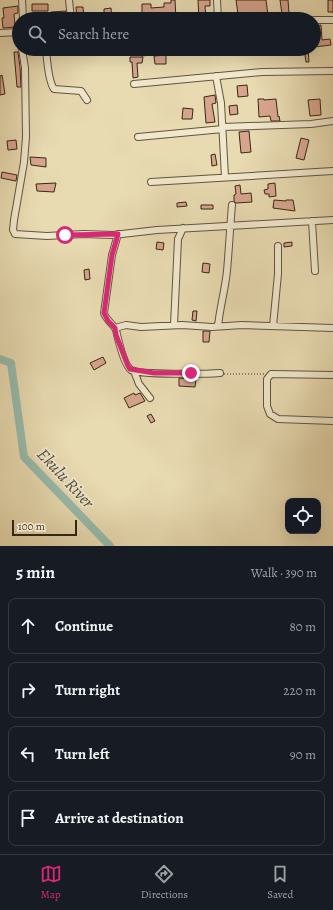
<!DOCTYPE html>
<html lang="en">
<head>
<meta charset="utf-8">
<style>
  :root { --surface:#171b24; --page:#242831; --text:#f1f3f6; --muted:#9ea1a6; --line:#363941; --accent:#db2777 }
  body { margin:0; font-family:Alegreya,serif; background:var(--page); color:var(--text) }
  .controls { position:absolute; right:12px; bottom:12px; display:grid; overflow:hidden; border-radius:8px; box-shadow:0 4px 16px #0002 }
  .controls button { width:36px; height:36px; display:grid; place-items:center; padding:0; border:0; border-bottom:1px solid var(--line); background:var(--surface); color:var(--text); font:20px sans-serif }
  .scale { position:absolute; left:12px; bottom:10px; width:65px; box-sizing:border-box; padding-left:4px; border:2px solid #372816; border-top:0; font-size:11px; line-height:14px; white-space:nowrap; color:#372816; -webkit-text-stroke:3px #f0e7cc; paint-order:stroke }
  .stop { position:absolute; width:12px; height:12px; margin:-9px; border:3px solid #db2777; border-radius:50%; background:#fff }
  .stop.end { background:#db2777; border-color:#fff; box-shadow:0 1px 4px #0008 }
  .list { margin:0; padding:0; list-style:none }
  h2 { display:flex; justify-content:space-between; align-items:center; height:52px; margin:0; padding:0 16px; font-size:17px }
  h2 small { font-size:13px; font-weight:400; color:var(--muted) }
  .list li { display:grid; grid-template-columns:26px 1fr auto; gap:12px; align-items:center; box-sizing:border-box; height:56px; margin:0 8px 8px; padding:0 8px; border:1px solid var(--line); border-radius:8px }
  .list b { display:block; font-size:15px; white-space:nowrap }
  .list em { font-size:13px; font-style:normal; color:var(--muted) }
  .icon { flex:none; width:22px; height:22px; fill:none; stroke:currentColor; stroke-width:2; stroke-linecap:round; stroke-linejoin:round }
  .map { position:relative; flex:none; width:333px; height:546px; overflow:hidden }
  .search { position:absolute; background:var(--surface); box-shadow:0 4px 16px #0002; left:12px; right:12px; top:12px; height:44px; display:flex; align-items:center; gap:10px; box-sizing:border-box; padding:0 14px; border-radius:22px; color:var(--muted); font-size:15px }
  .sheet { height:308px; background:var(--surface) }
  nav { display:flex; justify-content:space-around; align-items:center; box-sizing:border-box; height:56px; border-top:1px solid var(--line); background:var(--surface); font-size:11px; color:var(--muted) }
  nav a { display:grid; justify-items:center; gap:2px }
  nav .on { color:var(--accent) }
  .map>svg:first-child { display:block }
</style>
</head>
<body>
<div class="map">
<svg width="333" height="546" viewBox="0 0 333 546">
  <rect width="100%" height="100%" fill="#e8dab1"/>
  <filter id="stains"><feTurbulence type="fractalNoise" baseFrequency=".005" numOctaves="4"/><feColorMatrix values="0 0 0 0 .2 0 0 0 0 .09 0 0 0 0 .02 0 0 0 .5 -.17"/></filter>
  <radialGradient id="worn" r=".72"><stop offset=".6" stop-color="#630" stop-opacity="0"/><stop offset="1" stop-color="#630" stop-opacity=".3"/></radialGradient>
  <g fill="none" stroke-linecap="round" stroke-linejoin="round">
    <path stroke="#97bbac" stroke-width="8" d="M0,359L11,363L24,457L110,546"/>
  </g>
  <path fill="#d7a58d" stroke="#372816" d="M171,0H175L176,19H142V4H151V8L164,7V3H171Z
    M198,0H210V6H205L206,19H199Z
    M236,0H266L268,15L258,16V14L246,15V13L238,14Z
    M280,0H288L289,13L282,14Z
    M328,0H333V12H328Z
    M32,4H48V11H32Z
    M18,6V13L14,14L15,27L3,28L2,18H4L3,8Z
    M76,7H83L84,19H77Z
    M111,8L112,19H104V9Z
    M66,11V15H51V12Z
    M321,25L322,40L330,39L331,45L314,47V26Z
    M140,49H152L153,55L141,56Z
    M177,49H189L190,54H177Z
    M202,49H214V51L203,53Z
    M304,49H308L309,62H306Z
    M14,52H18L20,67L21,87H17Z
    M166,55V64H155L154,56Z
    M130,57H143L142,63H137L138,77L133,78L132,62H130Z
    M2,75L5,94L0,95V76Z
    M247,85L248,96L238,97L237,86Z
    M215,95L216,103L212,104L215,122L206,123L204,97Z
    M258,99H264V100L276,99L278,117L279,116L280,121H271L270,116L259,117Z
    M320,99L321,115L310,116L308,100Z
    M237,105L238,114L230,115L229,106Z
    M183,108L193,109L192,119H182Z
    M249,131L251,152L241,153L239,132Z
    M301,138L309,140L304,160L296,158Z
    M16,140L17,149L8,150L7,141Z
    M215,154L217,165L212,166L211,155Z
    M30,157L46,158V167L31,165Z
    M2,172L17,175L16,181L1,178Z
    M56,183L54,192L37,191L36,184Z
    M275,183L276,196L269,197V194H265L264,190L268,189V184Z
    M240,185L241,194L251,193L252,202L236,203L234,201V195L236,194L235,186Z
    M274,200L286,201V200H293L295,211L273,208Z
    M186,202L187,206L177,207V203Z
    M201,205H213V209H201Z
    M157,242L164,243L163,250L156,249Z
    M292,242V246L284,247V243Z
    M203,263L210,264L209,273L202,272Z
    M89,269L90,279L85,280L84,270Z
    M193,311H197L196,321L192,320Z
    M203,331H210L209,342H203Z
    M103,357L106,363L94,370L90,363Z
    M179,378L196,379L195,387L179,386Z
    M134,393L135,395L140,393L145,401L129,408L124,398Z
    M151,414L155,421L151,423L147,416Z"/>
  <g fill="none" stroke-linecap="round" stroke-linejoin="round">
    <defs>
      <path id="minor" d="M22,0L23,19
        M69,0L71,19
        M217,0L218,19
        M314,20H333
        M0,33L19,32
        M22,49L25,68L26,137L24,162L14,220L13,230L15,234L47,236L83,234L113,235L157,230L333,220
        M46,49C47,59 48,81 54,89L81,91L87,100
        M216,76L221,103L225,177
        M134,84L262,72L333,71
        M223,127L311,124L333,121
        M138,137L223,129
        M151,182L333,171
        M312,221L315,271
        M118,234L112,255L104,313C106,320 114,325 116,330C118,339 124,365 131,370C139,375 207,374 220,373
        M174,325L178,239L183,228
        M218,326C220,307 225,290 227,271C229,249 230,227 232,205
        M273,326L278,274V246
        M115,328L126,325L141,327L182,325L212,327L242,325L333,328
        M134,371L139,384L150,398
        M333,375L271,374L267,379V406L270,414L278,419L333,421"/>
    </defs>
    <use href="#minor" stroke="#63543d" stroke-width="8"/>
    <path stroke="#372816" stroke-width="1" stroke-dasharray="1 2" stroke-linecap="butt" d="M224,374H265"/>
    <use href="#minor" stroke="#f0e7cc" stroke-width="6"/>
  </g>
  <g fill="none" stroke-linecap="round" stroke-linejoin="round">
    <path stroke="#db2777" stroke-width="5" d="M65,235L118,234L112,255L104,313L108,321L115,328L116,335L128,366L130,369L154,373H191"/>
  </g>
  <g text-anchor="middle" stroke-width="4" stroke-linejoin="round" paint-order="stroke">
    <g font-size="17" font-style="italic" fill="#4f4d3c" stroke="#f0e7cc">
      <text transform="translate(66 478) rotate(47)" y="6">Ekulu River</text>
    </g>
  </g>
  <rect width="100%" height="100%" filter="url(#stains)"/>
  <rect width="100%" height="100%" fill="url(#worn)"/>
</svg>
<div class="controls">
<button><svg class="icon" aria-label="locate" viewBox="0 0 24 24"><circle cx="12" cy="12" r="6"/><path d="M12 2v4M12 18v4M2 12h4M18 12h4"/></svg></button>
</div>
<div class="scale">100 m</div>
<div class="stop" style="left:65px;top:235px"></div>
<div class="stop end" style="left:191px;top:373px"></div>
<div class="search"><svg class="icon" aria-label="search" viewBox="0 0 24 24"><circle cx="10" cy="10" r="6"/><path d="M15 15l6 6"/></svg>Search here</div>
</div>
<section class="sheet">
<h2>5 min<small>Walk · 390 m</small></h2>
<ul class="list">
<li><svg class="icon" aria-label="ahead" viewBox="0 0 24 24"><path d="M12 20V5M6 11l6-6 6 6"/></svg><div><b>Continue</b></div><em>80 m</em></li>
<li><svg class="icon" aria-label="right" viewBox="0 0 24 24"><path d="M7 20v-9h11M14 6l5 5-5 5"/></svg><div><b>Turn right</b></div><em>220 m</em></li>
<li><svg class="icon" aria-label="left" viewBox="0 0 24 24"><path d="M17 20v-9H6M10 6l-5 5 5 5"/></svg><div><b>Turn left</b></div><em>90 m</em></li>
<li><svg class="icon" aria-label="arrive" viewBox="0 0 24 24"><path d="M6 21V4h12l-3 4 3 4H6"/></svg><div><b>Arrive at destination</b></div></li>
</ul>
</section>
<nav>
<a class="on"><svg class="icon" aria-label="map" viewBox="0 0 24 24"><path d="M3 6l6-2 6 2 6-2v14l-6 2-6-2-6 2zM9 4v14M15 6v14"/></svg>Map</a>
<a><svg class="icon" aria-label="directions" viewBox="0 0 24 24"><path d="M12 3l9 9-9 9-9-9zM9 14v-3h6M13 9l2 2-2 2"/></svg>Directions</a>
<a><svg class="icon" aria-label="saved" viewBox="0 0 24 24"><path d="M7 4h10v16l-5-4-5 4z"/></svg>Saved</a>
</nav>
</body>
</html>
